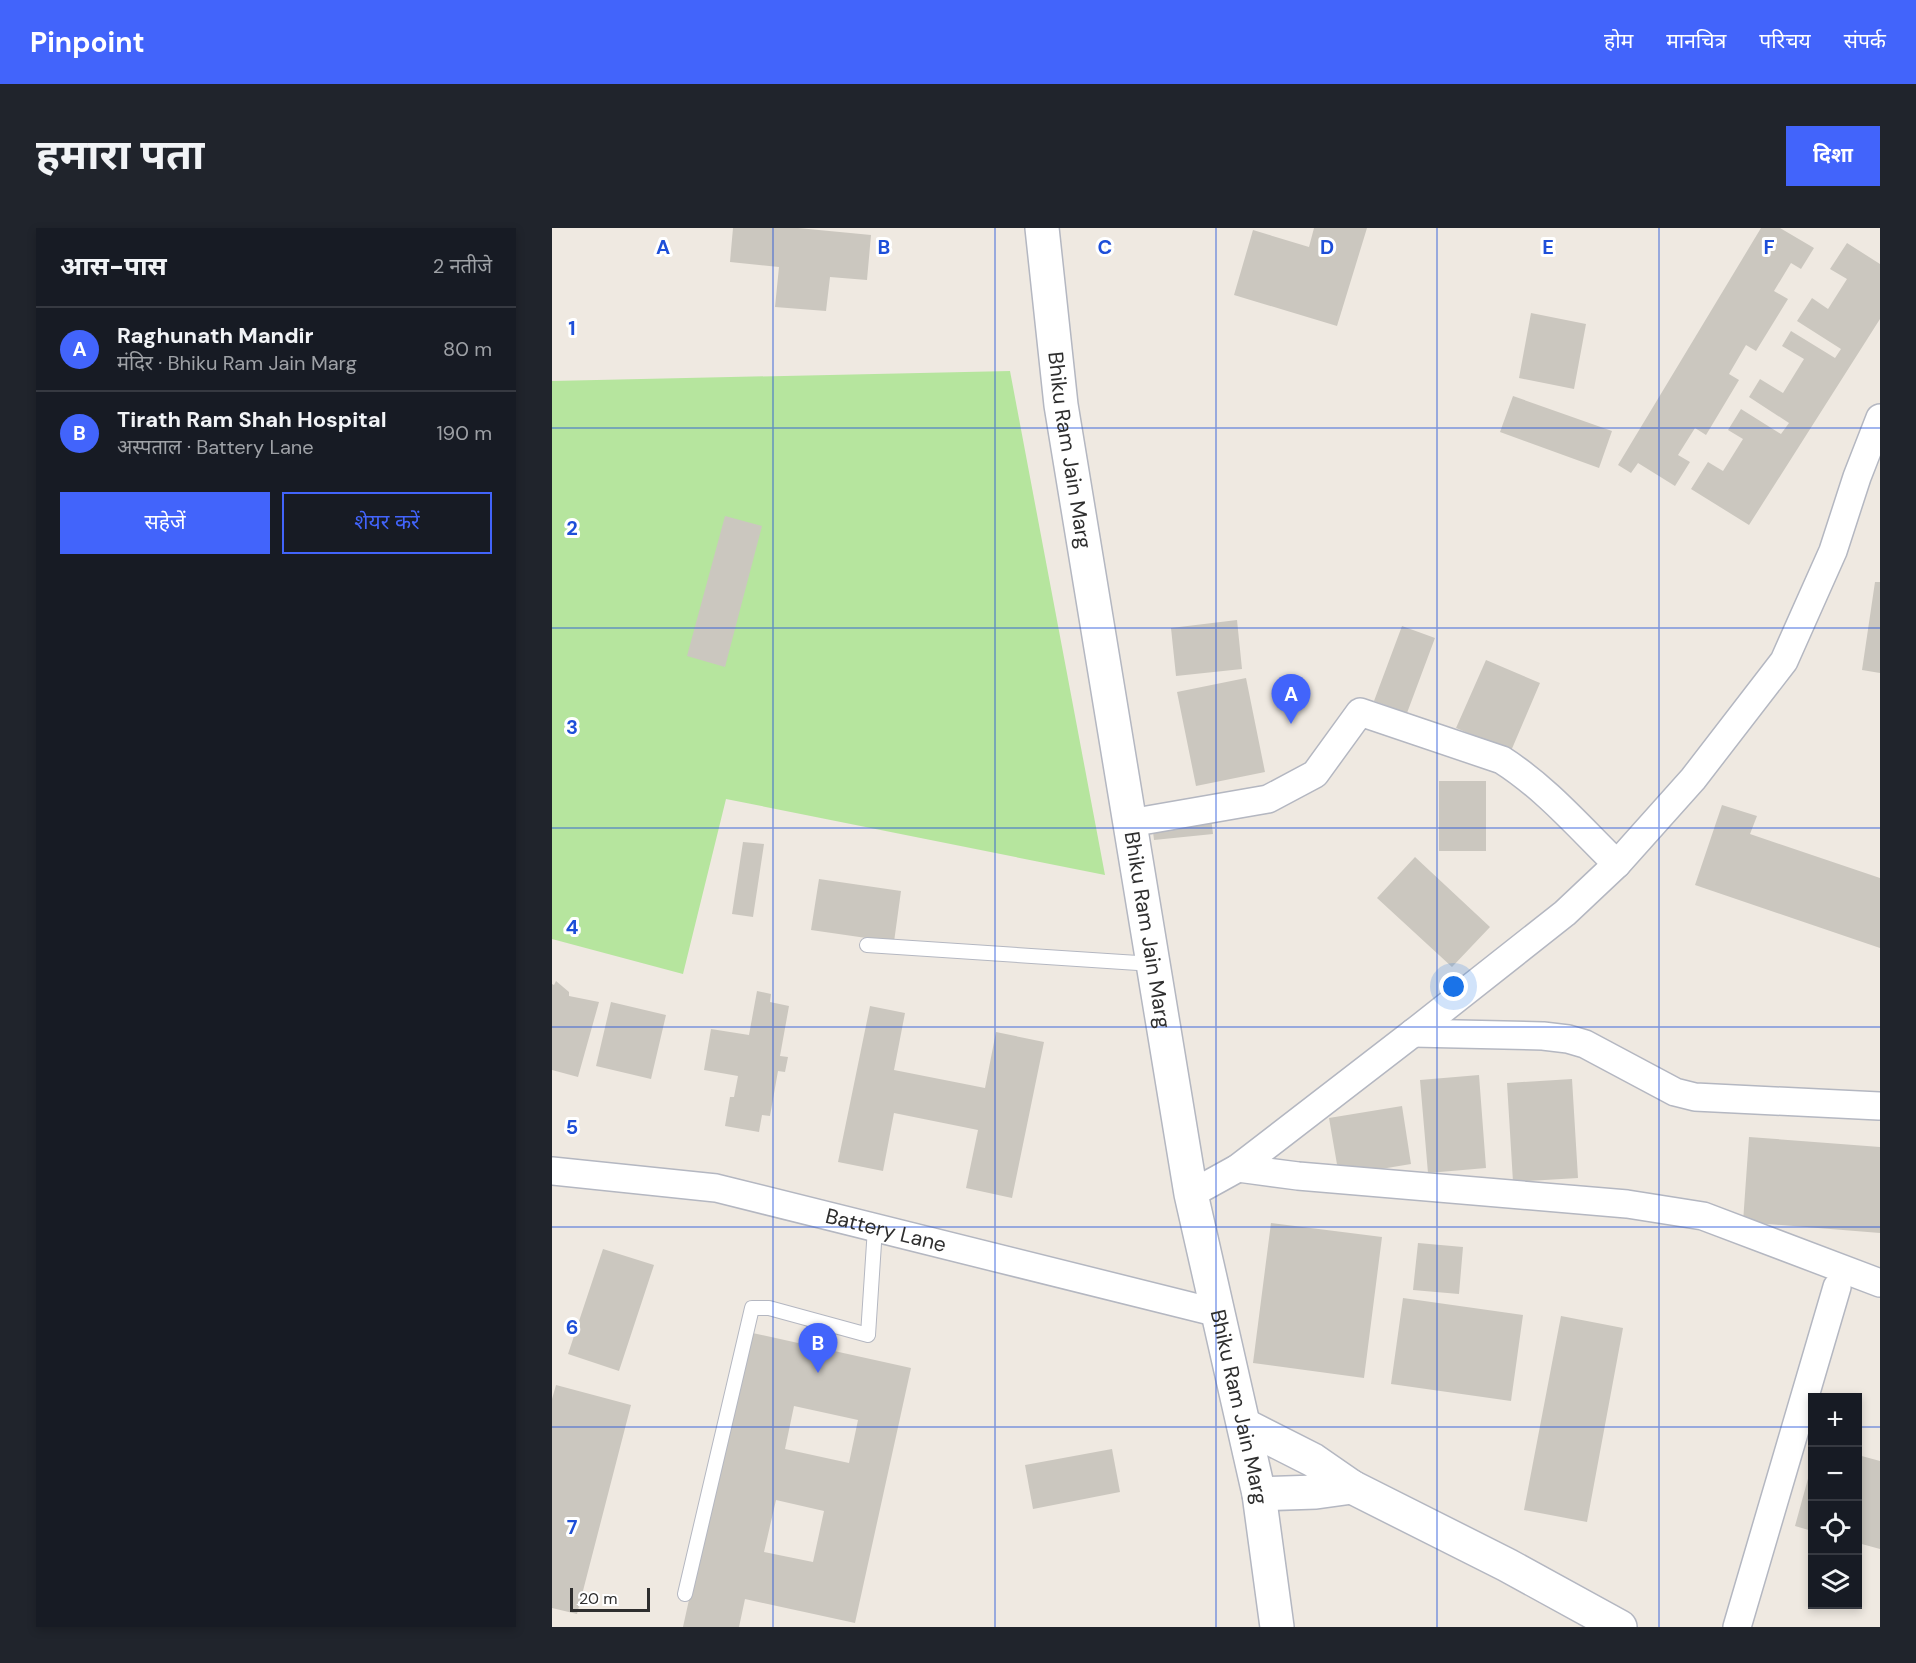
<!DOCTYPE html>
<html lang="hi">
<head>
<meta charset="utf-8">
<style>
  :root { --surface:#171b24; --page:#20242c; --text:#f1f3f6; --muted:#9ea1a6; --line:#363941; --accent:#4264fb }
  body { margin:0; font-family:"DM Sans","Noto Sans Devanagari",sans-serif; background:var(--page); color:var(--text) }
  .controls { position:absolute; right:18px; bottom:18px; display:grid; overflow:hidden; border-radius:0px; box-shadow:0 3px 9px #0003 }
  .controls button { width:54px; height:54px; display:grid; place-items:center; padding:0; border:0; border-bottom:2px solid var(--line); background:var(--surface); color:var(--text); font:30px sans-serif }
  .scale { position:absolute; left:18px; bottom:15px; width:80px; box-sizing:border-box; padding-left:6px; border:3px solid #2e2e2e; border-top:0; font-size:16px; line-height:21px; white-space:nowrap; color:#2e2e2e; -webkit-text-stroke:4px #fff; paint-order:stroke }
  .you { position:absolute; left:902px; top:759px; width:21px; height:21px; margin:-15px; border:4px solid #fff; border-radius:50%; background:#1a73e8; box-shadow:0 0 0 9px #1a73e833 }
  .badge { display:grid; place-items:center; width:39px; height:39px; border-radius:50%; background:var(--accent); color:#fff; font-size:20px; font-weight:700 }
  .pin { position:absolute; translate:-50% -50px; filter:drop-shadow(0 2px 3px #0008) }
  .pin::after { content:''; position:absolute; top:32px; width:21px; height:18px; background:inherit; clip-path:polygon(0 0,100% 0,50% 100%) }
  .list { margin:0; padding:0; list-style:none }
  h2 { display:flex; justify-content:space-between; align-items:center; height:78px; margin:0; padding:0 24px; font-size:26px }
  h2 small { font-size:20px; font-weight:400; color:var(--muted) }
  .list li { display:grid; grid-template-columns:39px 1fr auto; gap:18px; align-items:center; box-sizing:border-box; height:84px; padding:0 24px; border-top:2px solid var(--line) }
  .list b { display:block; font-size:22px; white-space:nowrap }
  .list p { margin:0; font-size:20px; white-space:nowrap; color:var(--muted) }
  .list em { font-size:20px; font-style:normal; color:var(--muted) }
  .actions { display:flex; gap:12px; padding:18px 24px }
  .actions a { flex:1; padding:14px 0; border:2px solid var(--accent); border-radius:0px; text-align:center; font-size:21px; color:var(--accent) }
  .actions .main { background:var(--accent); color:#fff }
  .icon { flex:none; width:33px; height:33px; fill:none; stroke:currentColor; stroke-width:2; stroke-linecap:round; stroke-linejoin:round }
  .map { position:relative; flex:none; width:1328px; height:1399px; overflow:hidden; border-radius:0px }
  header { display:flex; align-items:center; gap:36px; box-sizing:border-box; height:84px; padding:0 30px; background:var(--accent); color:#fff }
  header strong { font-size:28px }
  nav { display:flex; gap:33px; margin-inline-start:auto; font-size:21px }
  .intro { display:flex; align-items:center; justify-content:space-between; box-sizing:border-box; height:144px; padding:0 36px }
  h1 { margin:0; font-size:42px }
  .button { padding:15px 27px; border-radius:0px; background:var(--accent); color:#fff; font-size:21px; font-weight:700 }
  main { display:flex; gap:36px; padding:0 36px }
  aside { flex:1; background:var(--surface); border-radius:0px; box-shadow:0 3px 9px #0003 }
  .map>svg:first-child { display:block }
</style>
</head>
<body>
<header>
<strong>Pinpoint</strong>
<nav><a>होम</a><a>मानचित्र</a><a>परिचय</a><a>संपर्क</a></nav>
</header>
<div class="intro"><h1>हमारा पता</h1><a class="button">दिशा</a></div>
<main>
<aside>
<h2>आस-पास<small>2 नतीजे</small></h2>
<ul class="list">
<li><span class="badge">A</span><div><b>Raghunath Mandir</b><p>मंदिर · Bhiku Ram Jain Marg</p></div><em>80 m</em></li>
<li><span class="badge">B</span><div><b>Tirath Ram Shah Hospital</b><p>अस्पताल · Battery Lane</p></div><em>190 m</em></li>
</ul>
<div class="actions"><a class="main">सहेजें</a><a>शेयर करें</a></div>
</aside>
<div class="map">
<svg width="1328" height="1399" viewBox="0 0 1328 1399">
  <rect width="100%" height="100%" fill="#efe9e1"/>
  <path fill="#b6e59e" d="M458,143L553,647L174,571L131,746L0,711V153Z"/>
  <path fill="#cbc7bf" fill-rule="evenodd" d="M181,0H246L319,7L315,52L278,49L274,83L223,79L227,39L178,34Z
    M762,0H815L785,98L682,67L701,2L757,19Z
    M1209,0H1228L1262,20L1249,41L1239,35L1222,63L1236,71L1204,123L1194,117L1177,146L1187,152L1154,207L1143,200L1126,227L1138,234L1123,258L1086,235L1079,245L1066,237Z
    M1295,15L1328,36V91L1197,297L1139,261L1156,234L1171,243L1191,211L1176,202L1189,181L1229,206L1237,195L1197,169L1208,151L1231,165L1252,131L1230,118L1239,103L1283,130L1289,121L1245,93L1260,70L1276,81L1295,51L1278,41Z
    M979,85L1034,96L1022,161L967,150Z
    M961,168L1060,203L1047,240L948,204Z
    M173,288L210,298L173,439L135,428Z
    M1323,354H1328V445L1310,442Z
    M685,392L690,441L624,448L619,400Z
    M850,398L883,410L855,485L822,473Z
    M934,432L988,455L959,523L904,500Z
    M694,450L713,544L644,558L625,464Z
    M887,553H934V623H887Z
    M1170,577L1205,588L1198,606L1328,650V720L1143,657Z
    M659,589L661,606L602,612L600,595Z
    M191,614L212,616L201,689L180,686Z
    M863,629L938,699L900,739L825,670Z
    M267,651L349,663L342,714L259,702Z
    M4,753L17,764V768L47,774L26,849L0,842V756L2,757Z
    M205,763L219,766L218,774L237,778L228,828L236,829L233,844L226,843L218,888L210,887L207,904L173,898L178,869H182L186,848L152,842L159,801L197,807Z
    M59,774L114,787L99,851L44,838Z
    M318,778L353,785L342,842L433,860L444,804L492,814L460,970L414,960L426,902L342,885L331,943L286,934Z
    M927,847L934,940L876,945L868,852Z
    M1020,851L1026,950L961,954L955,855Z
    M850,878L859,936L787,948L777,890Z
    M1197,909L1328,919V1005L1191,994Z
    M719,995L830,1009L812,1150L701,1135Z
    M866,1015L911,1019L907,1066L861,1062Z
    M51,1021L102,1037L67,1143L16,1126Z
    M851,1070L971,1087L959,1173L839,1156Z
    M1009,1088L1071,1100L1035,1294L972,1282Z
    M196,1104L359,1140L303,1395L193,1371L187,1399H131ZM242,1178L306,1192L297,1235L233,1221ZM224,1272L272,1283L261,1334L212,1324Z
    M4,1157L79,1177L25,1386L0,1380V1171Z
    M560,1221L568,1264L481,1281L473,1237Z
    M1306,1227L1328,1233V1321L1306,1315Z
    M1260,1236V1303L1243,1298Z"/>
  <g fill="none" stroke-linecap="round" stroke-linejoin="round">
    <defs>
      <path id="lane" d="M315,717L601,736
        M133,1366L200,1080H217L316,1107L323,1000"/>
      <g id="street">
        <path d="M578,595L716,571L763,546L808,484L950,532C994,560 1028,600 1065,636"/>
        <path d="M861,805L991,808L1016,811L1033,816L1123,864L1143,869L1327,878"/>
        <path d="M686,940L746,948L1075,976L1151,988L1328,1055"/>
        <path id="s1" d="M0,943L164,960L666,1085"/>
        <path d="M639,966L686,940L861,805L1013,685L1065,636L1141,551L1232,433L1281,323L1305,249L1328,190"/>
        <path d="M1185,1399L1285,1059"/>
      </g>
      <g id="secondary">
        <path id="s2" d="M490,0L509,177L639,966L707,1266L725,1399"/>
        <path d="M692,1197L761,1232L800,1259L955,1337L1068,1399"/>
        <path d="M707,1266L764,1264L800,1259"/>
      </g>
    </defs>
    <use href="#lane" stroke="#b4b7c1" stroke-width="16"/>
    <use href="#street" stroke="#b4b7c1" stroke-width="30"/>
    <use href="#secondary" stroke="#b4b7c1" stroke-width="36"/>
    <use href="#lane" stroke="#fff" stroke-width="14"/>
    <use href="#street" stroke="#fff" stroke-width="27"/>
    <use href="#secondary" stroke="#fff" stroke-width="33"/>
  </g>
  <path fill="none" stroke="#1d4ed8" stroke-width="1.5" stroke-opacity="0.55" d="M221,0V1399M443,0V1399M664,0V1399M885,0V1399M1107,0V1399M0,200H1328M0,400H1328M0,600H1328M0,799H1328M0,999H1328M0,1199H1260M1306,1199H1328"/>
  <g text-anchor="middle" stroke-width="6" stroke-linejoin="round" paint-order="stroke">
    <g font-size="21" fill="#2e2e2e" stroke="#fff">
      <text dy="7" stroke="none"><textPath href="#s2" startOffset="224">Bhiku Ram Jain Marg</textPath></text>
      <text dy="7" stroke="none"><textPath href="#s2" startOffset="710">Bhiku Ram Jain Marg</textPath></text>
      <text dy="7" stroke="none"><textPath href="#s1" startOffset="340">Battery Lane</textPath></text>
      <text dy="7" stroke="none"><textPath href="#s2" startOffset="1196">Bhiku Ram Jain Marg</textPath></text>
    </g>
  </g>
  <g font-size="20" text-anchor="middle" font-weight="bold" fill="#1d4ed8" stroke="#fff" stroke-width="6" stroke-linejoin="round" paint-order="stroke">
    <text x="111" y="26">A</text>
    <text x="332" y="26">B</text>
    <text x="553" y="26">C</text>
    <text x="775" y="26">D</text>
    <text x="996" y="26">E</text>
    <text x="1217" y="26">F</text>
    <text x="20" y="107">1</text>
    <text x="20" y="307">2</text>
    <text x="20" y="506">3</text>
    <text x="20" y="706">4</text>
    <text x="20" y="906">5</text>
    <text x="20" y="1106">6</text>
    <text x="20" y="1306">7</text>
  </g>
</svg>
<div class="controls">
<button>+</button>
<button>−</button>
<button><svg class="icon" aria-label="locate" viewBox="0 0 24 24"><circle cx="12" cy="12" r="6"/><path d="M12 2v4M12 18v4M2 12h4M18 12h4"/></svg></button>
<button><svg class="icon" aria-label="layers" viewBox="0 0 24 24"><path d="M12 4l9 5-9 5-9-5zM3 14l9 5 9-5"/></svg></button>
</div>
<div class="scale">20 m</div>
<div class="you"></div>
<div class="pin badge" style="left:739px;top:496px">A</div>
<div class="pin badge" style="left:266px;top:1145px">B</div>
</div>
</main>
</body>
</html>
